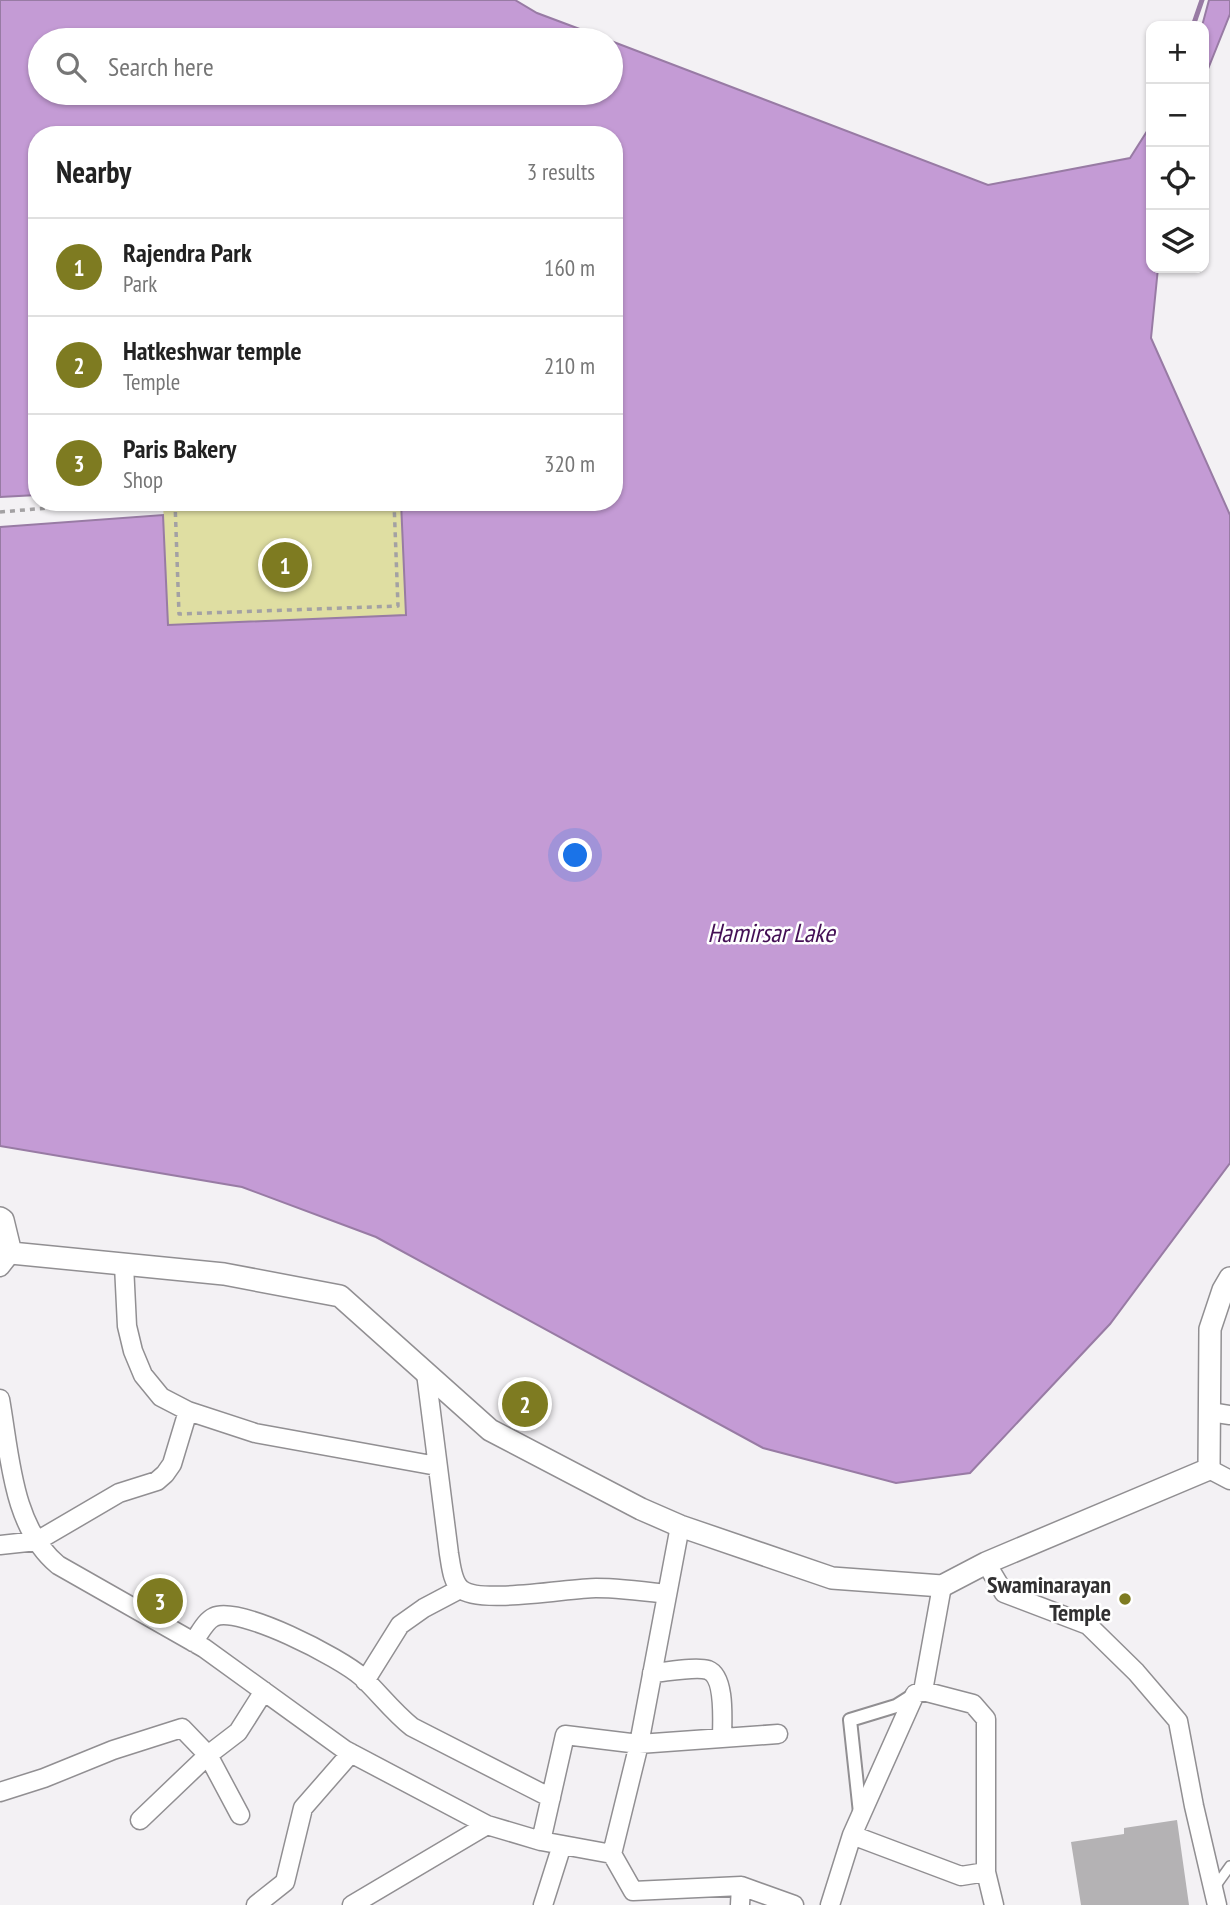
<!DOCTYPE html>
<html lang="en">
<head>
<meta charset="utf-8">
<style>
  :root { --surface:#fff; --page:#f6f6f6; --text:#222; --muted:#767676; --line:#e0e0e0; --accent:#7e7b21 }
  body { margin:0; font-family:"PT Sans Narrow",sans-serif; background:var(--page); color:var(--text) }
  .controls { position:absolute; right:21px; top:21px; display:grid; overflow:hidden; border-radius:14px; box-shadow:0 2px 5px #0004 }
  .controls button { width:63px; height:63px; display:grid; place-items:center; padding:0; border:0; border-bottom:2px solid var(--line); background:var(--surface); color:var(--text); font:35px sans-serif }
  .you { position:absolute; left:576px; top:856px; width:24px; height:24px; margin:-18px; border:5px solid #fff; border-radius:50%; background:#1a73e8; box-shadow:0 0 0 10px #1a73e833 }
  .badge { display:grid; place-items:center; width:46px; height:46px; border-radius:50%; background:var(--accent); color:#fff; font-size:23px; font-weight:700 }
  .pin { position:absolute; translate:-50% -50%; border:4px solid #fff; box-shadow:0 2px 7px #0006 }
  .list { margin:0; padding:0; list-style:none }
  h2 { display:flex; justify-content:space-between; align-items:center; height:91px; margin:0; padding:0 28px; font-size:30px }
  h2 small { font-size:23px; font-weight:400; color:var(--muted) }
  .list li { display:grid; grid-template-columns:46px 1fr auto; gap:21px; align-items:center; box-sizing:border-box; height:98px; padding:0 28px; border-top:2px solid var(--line) }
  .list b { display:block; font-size:26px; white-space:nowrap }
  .list p { margin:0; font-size:23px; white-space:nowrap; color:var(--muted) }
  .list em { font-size:23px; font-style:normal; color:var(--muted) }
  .icon { flex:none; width:38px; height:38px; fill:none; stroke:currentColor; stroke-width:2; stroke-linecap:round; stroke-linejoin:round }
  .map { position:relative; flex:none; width:1230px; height:1905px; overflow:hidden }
  .search { position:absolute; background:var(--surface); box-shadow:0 2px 5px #0004; left:28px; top:28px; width:595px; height:77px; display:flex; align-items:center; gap:18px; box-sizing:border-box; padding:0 24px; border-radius:38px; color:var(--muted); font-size:26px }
  .panel { position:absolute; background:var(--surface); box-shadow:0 2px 5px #0004; left:28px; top:126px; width:595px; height:385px; border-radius:28px }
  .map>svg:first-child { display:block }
</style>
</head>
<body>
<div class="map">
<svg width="1230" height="1905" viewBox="0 0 1230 1905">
  <rect width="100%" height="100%" fill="#f3f1f4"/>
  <path fill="#dfdea2" d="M163,502H401L406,615L168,625Z"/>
  <path fill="#c49bd5" stroke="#987ba4" stroke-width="2" d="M0,0H515L537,13L609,40H40V93H611V41L988,185L1130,158L1151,125V268H1158L1151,338L1230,515V1163L1110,1324L970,1473L896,1483L763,1448L376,1237L242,1187L0,1146V527L163,515L168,625L406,615L401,502H614V135H37V495L0,497Z
    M1209,0H1230V14L1204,79L1202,26Z"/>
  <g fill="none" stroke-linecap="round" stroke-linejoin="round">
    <path stroke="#987ba4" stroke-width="5" d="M1193,26L1202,0"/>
  </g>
  <path fill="#b4b2b4" d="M1177,1820L1189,1905H1081L1071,1842L1124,1834V1828Z"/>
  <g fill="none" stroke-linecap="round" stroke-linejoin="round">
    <defs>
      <path id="service" d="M1215,1887L1230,1866"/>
      <path id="pedestrian" d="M860,1813L850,1720L896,1706L915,1694"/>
      <path id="minor" d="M124,1265L127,1326L133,1351L143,1375L161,1397L188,1411L255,1433L437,1466
        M0,1267L11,1253
        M426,1373L449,1554C451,1565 452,1582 461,1589C479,1605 569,1588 596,1588C620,1588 643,1591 667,1594
        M0,1399C10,1455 12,1527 58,1565L204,1648L345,1750L487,1825L541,1841L612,1854L633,1891L741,1886L794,1905
        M1210,1412L1230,1415
        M1209,1469L1230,1480
        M0,1545L37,1541L119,1493L157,1481L165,1474L172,1464L188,1411
        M986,1563L1004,1593L1088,1625L1136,1672L1178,1721L1194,1806L1217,1905
        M193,1642C199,1635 205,1621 214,1617C239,1605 341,1658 362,1677C379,1693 393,1712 412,1727L551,1798
        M652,1673C666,1672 696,1666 708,1670C726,1677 722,1722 722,1738
        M365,1681L400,1625L424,1608L460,1589
        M923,1691L973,1704L986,1719V1872L994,1905
        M0,1792L44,1778L113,1750L182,1728L208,1755L240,1815
        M140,1820L208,1755L238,1732L264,1691
        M852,1835L961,1876L986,1872
        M541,1841L565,1735L639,1744L778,1734
        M612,1854L639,1744L680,1526
        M256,1905L285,1882L303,1808L351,1753
        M352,1905L487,1825
        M543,1905L562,1845
        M740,1905L741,1886
        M830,1905L852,1835L915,1694L923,1691L942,1586"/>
      <path id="tertiary" d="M0,1218L3,1220L11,1253L224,1274L340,1296L490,1430L641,1509L680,1526L832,1578L942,1586L986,1563L1209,1469L1210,1329L1223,1290L1230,1278"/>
    </defs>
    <use href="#service" stroke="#918f92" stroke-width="12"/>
    <use href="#pedestrian" stroke="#918f92" stroke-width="16"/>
    <use href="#minor" stroke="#918f92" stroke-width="21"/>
    <use href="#tertiary" stroke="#918f92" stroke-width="24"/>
    <path stroke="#a3a1a3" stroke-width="3.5" stroke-dasharray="5 5" stroke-linecap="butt" d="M175,502L179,614L398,606L394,502
      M0,512L119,502"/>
    <use href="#service" stroke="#fff" stroke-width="9"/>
    <use href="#pedestrian" stroke="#fff" stroke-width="12"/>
    <use href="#minor" stroke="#fff" stroke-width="18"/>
    <use href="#tertiary" stroke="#fff" stroke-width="21"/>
  </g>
  <circle fill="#7e7b21" stroke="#fff" stroke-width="2.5" cx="1125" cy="1599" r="7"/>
  <g text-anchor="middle" stroke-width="5" stroke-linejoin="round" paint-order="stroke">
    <g font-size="24" font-weight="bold" fill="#313031" stroke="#fff" text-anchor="end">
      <text x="1111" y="1593">Swaminarayan<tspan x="1111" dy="28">Temple</tspan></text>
    </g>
    <g font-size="26" font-style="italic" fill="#441055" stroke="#fff">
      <text x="771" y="942">Hamirsar Lake</text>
    </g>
  </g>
</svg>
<div class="controls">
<button>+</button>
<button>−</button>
<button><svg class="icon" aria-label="locate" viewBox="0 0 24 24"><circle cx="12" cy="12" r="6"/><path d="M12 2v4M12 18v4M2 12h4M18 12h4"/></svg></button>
<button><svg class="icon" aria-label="layers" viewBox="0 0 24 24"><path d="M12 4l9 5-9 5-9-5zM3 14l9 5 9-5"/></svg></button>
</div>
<div class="you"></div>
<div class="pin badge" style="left:285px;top:565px">1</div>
<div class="pin badge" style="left:525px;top:1404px">2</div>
<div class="pin badge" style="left:160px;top:1601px">3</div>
<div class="search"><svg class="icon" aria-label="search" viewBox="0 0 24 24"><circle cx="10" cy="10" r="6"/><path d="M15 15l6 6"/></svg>Search here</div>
<section class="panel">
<h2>Nearby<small>3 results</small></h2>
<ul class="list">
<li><span class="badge">1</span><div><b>Rajendra Park</b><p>Park</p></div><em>160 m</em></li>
<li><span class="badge">2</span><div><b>Hatkeshwar temple</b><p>Temple</p></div><em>210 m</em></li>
<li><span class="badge">3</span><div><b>Paris Bakery</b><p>Shop</p></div><em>320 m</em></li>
</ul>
</section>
</div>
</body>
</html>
